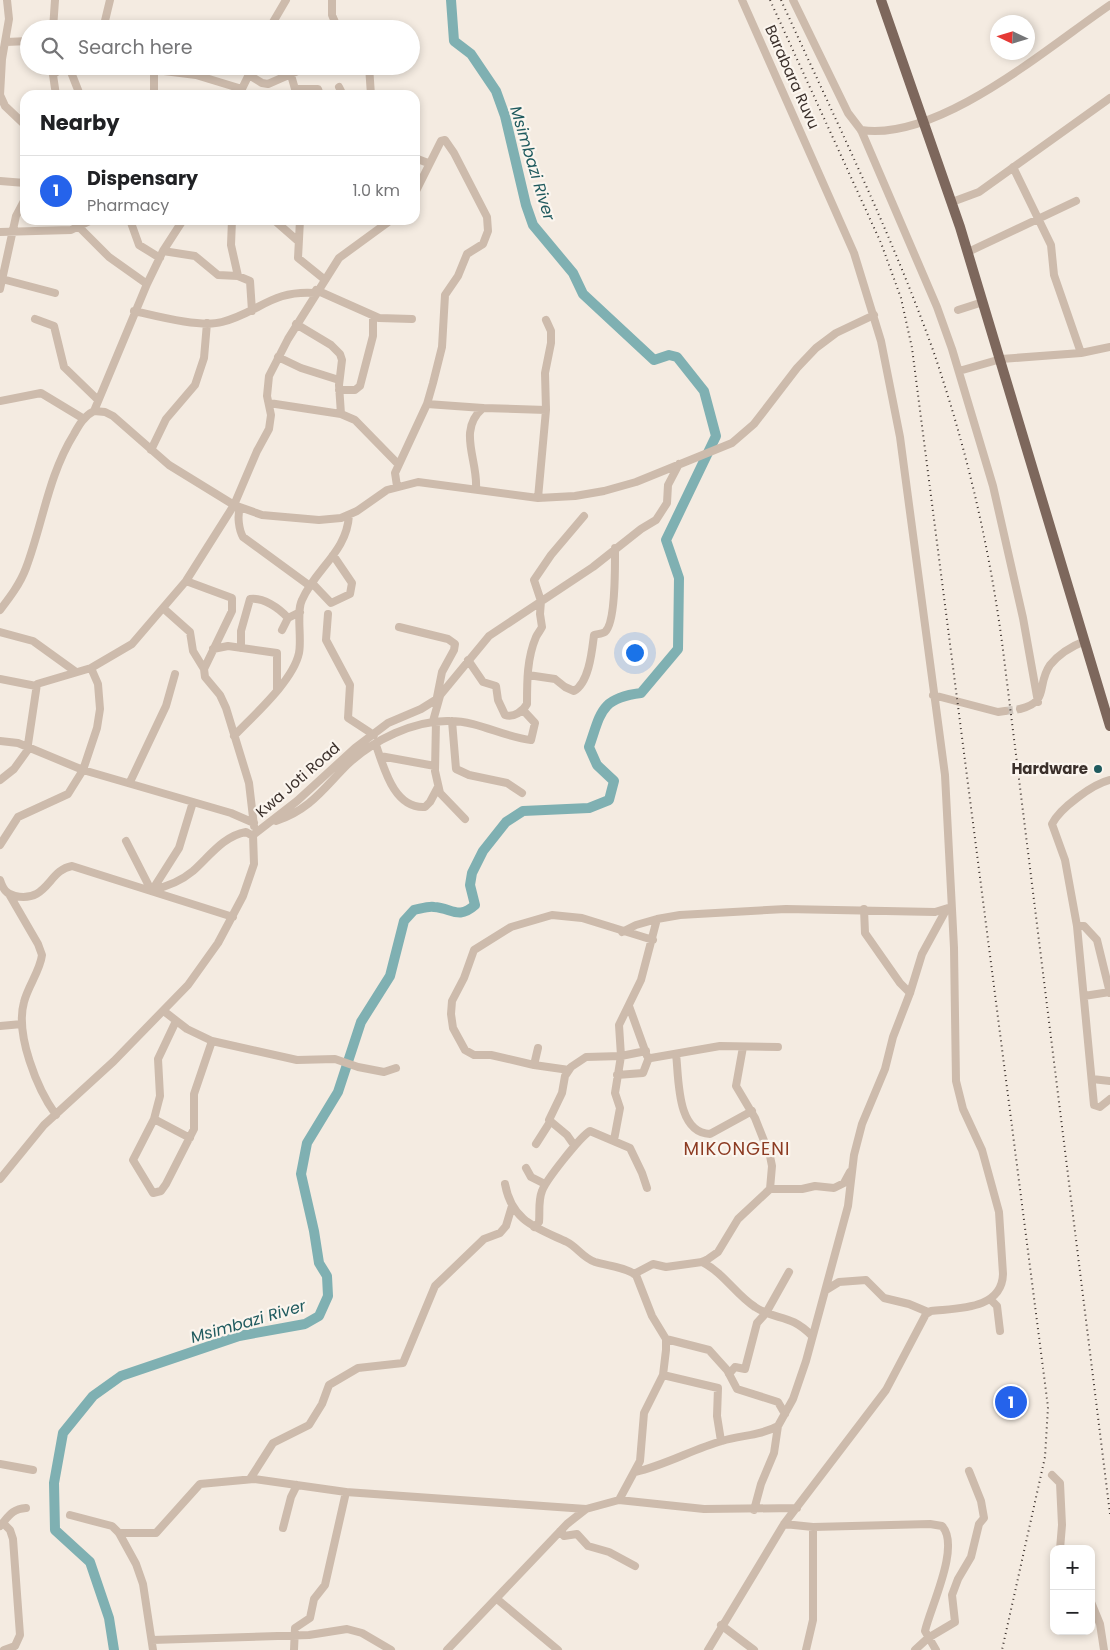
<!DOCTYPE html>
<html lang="en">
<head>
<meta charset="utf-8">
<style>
  :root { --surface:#fff; --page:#f2f2f2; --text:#202124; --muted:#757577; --line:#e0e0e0; --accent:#2563eb }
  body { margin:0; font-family:Poppins,sans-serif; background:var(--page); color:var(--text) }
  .controls { position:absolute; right:15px; bottom:15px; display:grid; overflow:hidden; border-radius:10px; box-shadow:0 2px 8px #0003 }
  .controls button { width:45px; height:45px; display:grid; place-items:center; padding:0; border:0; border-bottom:1px solid var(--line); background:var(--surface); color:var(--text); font:25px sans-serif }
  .compass { position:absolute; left:990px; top:15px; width:45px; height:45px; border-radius:50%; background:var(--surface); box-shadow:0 2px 8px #0003; rotate:274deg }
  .you { position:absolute; left:634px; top:652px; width:18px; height:18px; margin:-12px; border:4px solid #fff; border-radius:50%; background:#1a73e8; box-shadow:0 0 0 8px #1a73e833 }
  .badge { display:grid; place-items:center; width:32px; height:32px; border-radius:50%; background:var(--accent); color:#fff; font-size:16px; font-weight:700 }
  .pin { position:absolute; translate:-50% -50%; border:2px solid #fff; box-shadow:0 1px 5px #0006 }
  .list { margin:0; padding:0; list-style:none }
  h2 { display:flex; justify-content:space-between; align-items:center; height:65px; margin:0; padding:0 20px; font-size:21px }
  h2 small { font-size:16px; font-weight:400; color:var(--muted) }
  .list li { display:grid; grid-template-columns:32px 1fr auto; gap:15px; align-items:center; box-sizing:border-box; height:70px; padding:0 20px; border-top:1px solid var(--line) }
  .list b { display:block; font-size:19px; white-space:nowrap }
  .list p { margin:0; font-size:16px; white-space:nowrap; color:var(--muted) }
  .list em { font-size:16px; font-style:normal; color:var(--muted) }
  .icon { flex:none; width:28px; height:28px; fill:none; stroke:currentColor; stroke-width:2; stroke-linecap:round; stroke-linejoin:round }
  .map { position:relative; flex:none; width:1110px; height:1650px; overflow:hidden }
  .search { position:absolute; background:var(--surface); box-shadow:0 2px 8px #0003; left:20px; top:20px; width:400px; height:55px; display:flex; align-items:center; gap:12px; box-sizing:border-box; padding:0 18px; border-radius:28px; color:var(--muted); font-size:19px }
  .panel { position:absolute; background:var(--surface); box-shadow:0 2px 8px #0003; left:20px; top:90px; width:400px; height:135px; border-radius:15px }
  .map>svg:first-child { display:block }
</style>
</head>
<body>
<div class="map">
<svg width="1110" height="1650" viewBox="0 0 1110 1650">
  <rect width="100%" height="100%" fill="#f4ebe1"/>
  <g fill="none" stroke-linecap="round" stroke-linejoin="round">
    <path stroke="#7fb0b2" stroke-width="10" d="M114,1650L109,1618L90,1562L55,1530L54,1483L63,1433L93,1396L121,1376L239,1336L305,1324L319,1316L328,1296L327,1276L319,1263L314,1231L301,1174L307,1143L338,1092L361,1022L390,976L404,921L414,910C420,909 428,906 434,907C452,908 458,920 475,905L470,885L472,873L483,851L506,822L523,811L589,808L609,800L614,781L597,765L589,747C601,713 600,698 641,693L678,649L679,578L666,540L716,436L704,391L677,357L669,355L654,360L583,294L573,273L533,225L526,205L505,116L496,91L471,54L454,41L451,0"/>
    <path stroke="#cfc6bd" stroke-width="8" stroke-dasharray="8 4" stroke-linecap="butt" d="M1005,711L1020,709"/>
    <path stroke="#cdbbac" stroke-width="8" d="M7,0L9,19L2,59L0,95L5,106L25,125
      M332,0V15L338,29
      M793,0L848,113L861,130L937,307L952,349L993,486L1023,618L1038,702
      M53,29L55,0
      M103,29L110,0
      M269,29L286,0
      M6,42L29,41
      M369,66L371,95
      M69,67L80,95
      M249,75L262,83L268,84L309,66
      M291,75L295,89H318L320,95
      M339,87L343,95
      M56,95L53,75L59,70L71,66
      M154,95V72L156,70L196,75L242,89
      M239,95L253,66
      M861,130C939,142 1048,47 1110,5
      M415,158L428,163
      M1013,167L1051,245L1054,275L1081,353
      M0,181L25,183
      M952,202L979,192L1110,98
      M130,220L139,245L160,258
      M232,220L231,245L238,276L250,281L252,311
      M274,220L298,241
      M300,220L298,258L324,279
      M80,228L109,257L147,284
      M0,232L71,230L92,220
      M163,251L195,256L218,275L238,276
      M968,252L1076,201
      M2,279L55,293
      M0,289L16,216L25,199
      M316,290L379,318L412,319
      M958,310L983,302
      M134,311C156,316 201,328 222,322C260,312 271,290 315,293
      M35,319L54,326L64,367L97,399
      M296,324L331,345L340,354L342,360L339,385L341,414
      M278,357L301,368L339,380
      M959,371L1001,359L1081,353L1110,347
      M339,390H355L360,386L373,336V316
      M0,401L41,393L84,419
      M269,403L341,414L355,420L398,464
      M427,404L483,408
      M94,411L147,284L163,251L183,220
      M151,450L166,419L195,385L204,358L207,323
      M397,486L395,473L427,404L433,383L442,347L445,295L458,276L467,254L483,244L488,231L487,217L454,153L445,140L441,141L415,193
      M476,488C478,460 457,430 483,408L546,410
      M538,498L546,410L545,373L551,343V331L546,320
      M240,508C237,516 239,530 243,537L310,586
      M186,581L232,598V611L204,669
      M312,583L331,603L350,594L352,583L333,555
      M163,608L190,632L193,651L204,669L205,677L220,695L226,708L249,783L254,826
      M0,610C10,597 20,584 26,568C43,523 48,476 74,434C79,425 84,416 94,411L105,412L113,416L169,465L234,505L262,515L319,520L341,518L357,511L387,490L418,482L538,498L575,496L604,491L636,482L732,443L754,424L797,368L816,348L836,333L874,315
      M328,614L326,640L350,685L348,718L374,735
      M399,627L448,639L455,644L454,650L442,672L437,697
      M282,630L288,618L300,612
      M0,632L33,641L76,672
      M241,648V631L250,599C263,597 279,608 288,618
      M213,649L228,646L277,653V690
      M468,660L483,682L496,686L498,700L505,715C514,718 523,711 527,704C527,681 527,658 536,637C538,633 540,631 542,627L540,614L541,601L534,580L551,555L584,516
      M528,675L555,679L565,687L574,691C589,683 592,651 594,635C597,634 602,634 605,632C616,623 615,563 615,548
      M0,679L36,686
      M933,695L998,712L1005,711
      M1020,709C1050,702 1036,685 1050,665C1059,654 1072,646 1085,641
      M433,721L440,696
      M436,721L435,771L440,793L465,819
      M452,721L456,769L469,775L507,783L522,793
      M234,736C254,715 293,681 299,653C302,638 296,612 302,600C316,568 347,552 349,515
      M0,741L18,743L83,770L231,813L254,823
      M376,745C384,768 394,809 425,807L430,802L438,787
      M380,756L435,766
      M0,780L14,769L27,751L37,684L91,668L132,644L186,581L234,505L257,451L269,429L271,415L267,396L269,376L288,339L339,258L391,220
      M1110,780C1093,784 1060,808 1052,824L1065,860L1077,926L1094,1105L1100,1107L1110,1099
      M130,782L166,706L175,674
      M276,821C310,810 324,788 347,765C373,740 414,720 450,721C479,721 503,737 531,740L535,723L523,710
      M126,841L151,890
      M0,845L18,817L68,794L83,770L97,728L100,709L98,684L91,668
      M0,880C3,889 6,894 15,896C48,903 48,870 72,866L233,917
      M153,889L179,848L193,802
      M151,890C167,887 181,881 193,871C209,857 223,836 246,832L253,836
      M9,894L38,944L42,955C40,971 28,986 24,1002C15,1034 37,1089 56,1115
      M864,909L865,933L900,983L910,993
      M1077,926H1084L1097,940L1110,993
      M622,932L636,925L657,919
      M1084,996L1110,992
      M629,1006L647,1056
      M165,1012L187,1029L212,1041L297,1060L335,1059L358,1067L384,1072L396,1068
      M176,1021L158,1059L160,1096L154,1119L133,1160L153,1193L161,1191L166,1184L194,1129V1094L212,1041
      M0,1026L22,1024
      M676,1054C679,1077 676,1133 710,1134L752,1111
      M534,1065L538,1048
      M569,1070L534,1065L491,1055H474L465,1050L453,1028L451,1014L452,1001L464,978L474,950L511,927L552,915L582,918L653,940
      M617,1075L643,1073L648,1060L651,1058L720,1046L778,1047
      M1092,1079L1110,1081
      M154,1119L190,1138
      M614,1140L620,1108L615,1093L621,1056L619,1025L641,980L657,919L680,915L786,909L935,912L948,908
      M536,1144L550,1122
      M574,1145L567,1135L549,1120L562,1093L565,1076L571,1067L586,1057L621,1056L646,1051
      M526,1168L531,1177L545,1184
      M0,1179L44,1125L114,1061L188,985L218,943L243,896L254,864L253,835L297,801L355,748L388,723L421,709L437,699L489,636L593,567L641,529L656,520L667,503L668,485L679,464
      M505,1184C512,1222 537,1228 567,1242C577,1247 583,1258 595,1262C609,1266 625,1267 636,1275L652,1316L666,1339V1350L663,1375L644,1413L640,1461L619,1500
      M770,1189H802L815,1186L834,1188L844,1183L850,1172
      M534,1227L539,1222C540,1212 538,1201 542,1191C546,1180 580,1137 590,1131L630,1148L642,1173L647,1188
      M702,1262C724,1273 736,1295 755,1307C776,1321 790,1313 812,1336
      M634,1274L653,1264L666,1267L702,1262L708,1259L718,1252L738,1219L770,1189L772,1166L770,1156L755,1118L736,1086L743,1047
      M826,1290L839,1282L866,1280L884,1298L909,1304L928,1312
      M990,1299L997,1306L1000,1331
      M666,1339L709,1350L727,1370L737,1389L778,1402L785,1414
      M729,1374L735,1367L745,1369L757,1323L766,1313L789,1272
      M663,1375L718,1388L717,1416L721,1441
      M0,1464L33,1470
      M635,1472C666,1465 693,1449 722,1441C741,1435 760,1436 778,1426
      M1052,1475L1060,1483L1062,1525L1060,1549
      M250,1479L273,1443L309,1425L322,1404L329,1385L358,1368L403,1363L435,1286L484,1239L500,1233L506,1226L512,1206
      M754,1510L761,1484L774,1453L778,1426L793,1399L806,1361L848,1206L854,1155L862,1124L885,1069L893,1037L910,993L922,954L946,910
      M70,1515L112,1526L119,1533L136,1564L143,1584L153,1650
      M3,1523L10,1530L13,1539L20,1635L15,1646L4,1650
      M784,1524L813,1527L930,1524L942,1526C961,1546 930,1608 925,1631L936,1650
      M0,1526C9,1516 12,1509 26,1508
      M283,1528L291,1497L297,1485
      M560,1531L564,1536L577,1534L588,1546L609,1552L635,1566
      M119,1533H156L200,1484L254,1479L346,1492L586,1509
      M497,1599L558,1650
      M1091,1602L1100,1624L1104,1650
      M721,1625L754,1650
      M152,1640L309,1635L347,1629L362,1633L391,1650
      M294,1650L295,1628L310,1618L314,1599L325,1585L346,1492
      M447,1650L567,1524L586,1509L619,1500L704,1509L797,1508
      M708,1650L784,1524L886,1390L926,1314L931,1311C957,1308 1002,1310 1003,1274L999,1212L982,1150L963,1109L956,1081L954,948L945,775L900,437L881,341L854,253L742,0
      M806,1650L813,1620V1527
      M915,1650L928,1638L955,1622L952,1595L958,1579L971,1557L979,1524L984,1518L981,1501L969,1471"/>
    <path stroke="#7d675c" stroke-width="10" d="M881,0L960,227L1110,726"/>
    <path stroke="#3b302b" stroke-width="2" stroke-dasharray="1 4" stroke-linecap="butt" d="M770,0L881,243L901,298L912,348L1048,1407L1045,1457L1002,1650
      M781,0C834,117 891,232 934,353C967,450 990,549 1003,650L1110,1514"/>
  </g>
  <circle fill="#1f5a5e" stroke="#fbf5ee" stroke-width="2" cx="1098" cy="769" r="5"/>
  <g text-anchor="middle" stroke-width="4.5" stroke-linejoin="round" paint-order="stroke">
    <g font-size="15" fill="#3b302b" stroke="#fbf5ee">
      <text transform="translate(792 77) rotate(66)" y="5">Barabara Ruvu</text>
      <text transform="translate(298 780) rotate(-41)" y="5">Kwa Joti Road</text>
    </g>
    <g font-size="15" font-weight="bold" fill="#3b302b" stroke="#fbf5ee" text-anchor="end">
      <text x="1088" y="774">Hardware</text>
    </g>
    <g font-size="16" font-style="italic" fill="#1f5a5e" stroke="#fbf5ee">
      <text transform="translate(533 163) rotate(73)" y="6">Msimbazi River</text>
      <text transform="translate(248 1321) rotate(-16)" y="6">Msimbazi River</text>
    </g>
    <g font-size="18" letter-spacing="1" fill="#8c3b22" stroke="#fbf5ee">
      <text x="737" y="1155">MIKONGENI</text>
    </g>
  </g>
</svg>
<div class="controls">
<button>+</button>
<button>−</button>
</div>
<svg class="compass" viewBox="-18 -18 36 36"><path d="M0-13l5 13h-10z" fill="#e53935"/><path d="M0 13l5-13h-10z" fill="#757577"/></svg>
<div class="you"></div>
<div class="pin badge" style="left:1011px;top:1402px">1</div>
<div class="search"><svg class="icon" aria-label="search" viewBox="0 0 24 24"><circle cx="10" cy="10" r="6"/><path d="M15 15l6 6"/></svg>Search here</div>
<section class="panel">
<h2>Nearby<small></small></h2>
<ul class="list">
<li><span class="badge">1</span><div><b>Dispensary</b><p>Pharmacy</p></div><em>1.0 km</em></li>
</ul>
</section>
</div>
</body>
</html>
